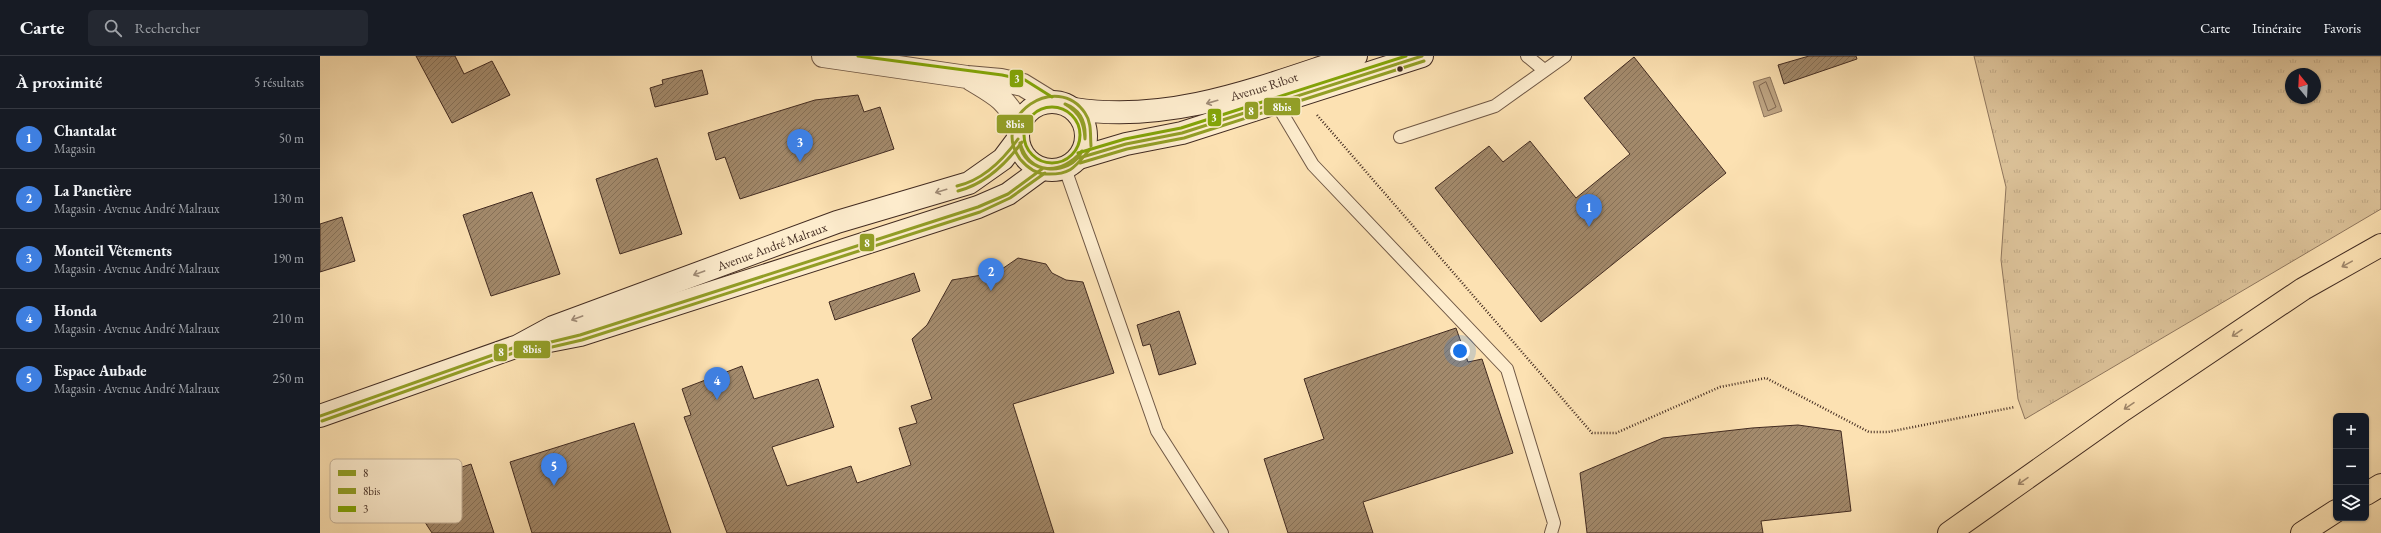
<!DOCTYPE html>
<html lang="fr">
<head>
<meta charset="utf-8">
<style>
  :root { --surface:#171b24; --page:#242831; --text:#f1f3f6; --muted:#9ea1a6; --line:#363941; --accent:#b45309 }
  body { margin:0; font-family:"EB Garamond",serif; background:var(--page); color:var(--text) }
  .controls { position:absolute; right:12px; bottom:12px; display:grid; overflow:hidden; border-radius:6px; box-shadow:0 1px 3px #0004 }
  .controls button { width:36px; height:36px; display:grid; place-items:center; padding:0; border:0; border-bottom:1px solid var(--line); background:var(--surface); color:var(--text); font:20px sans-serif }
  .compass { position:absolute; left:1965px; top:12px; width:36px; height:36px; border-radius:50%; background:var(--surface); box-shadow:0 1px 3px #0004; rotate:342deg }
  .you { position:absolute; left:1140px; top:295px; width:14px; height:14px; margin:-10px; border:3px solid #fff; border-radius:50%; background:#1a73e8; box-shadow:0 0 0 6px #1a73e833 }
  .badge { display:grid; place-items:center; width:26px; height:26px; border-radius:50%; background:var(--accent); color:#fff; font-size:13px; font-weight:700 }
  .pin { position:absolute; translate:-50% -33px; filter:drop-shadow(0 1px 2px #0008) }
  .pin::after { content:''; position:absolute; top:21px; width:14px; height:12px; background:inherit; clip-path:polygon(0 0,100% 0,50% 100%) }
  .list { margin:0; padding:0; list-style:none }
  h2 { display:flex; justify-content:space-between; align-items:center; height:52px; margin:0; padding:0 16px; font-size:17px }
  h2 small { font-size:13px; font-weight:400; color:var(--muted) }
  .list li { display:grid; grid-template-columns:26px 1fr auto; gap:12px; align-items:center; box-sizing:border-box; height:60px; padding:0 16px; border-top:1px solid var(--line) }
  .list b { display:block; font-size:15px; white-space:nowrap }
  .list p { margin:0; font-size:13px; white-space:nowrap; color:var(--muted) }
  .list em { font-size:13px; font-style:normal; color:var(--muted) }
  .icon { flex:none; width:22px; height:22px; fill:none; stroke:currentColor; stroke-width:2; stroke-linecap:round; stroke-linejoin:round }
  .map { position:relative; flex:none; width:2061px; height:477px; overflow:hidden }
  header { display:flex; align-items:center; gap:24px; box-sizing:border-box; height:56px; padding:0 20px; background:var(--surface); border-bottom:1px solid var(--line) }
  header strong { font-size:19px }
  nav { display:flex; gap:22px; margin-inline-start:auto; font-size:14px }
  .search { width:280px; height:36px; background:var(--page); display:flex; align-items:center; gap:10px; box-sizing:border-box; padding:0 14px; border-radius:6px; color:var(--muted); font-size:15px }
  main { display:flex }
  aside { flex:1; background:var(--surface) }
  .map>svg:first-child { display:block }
</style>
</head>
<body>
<header>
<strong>Carte</strong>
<div class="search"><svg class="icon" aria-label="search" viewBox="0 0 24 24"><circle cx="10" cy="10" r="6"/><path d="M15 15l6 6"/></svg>Rechercher</div>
<nav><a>Carte</a><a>Itinéraire</a><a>Favoris</a></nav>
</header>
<main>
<aside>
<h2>À proximité<small>5 résultats</small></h2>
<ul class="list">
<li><span class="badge" style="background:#3f7fe0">1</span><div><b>Chantalat</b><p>Magasin</p></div><em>50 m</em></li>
<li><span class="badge" style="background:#3f7fe0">2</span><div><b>La Panetière</b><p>Magasin · Avenue André Malraux</p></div><em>130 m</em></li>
<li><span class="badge" style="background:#3f7fe0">3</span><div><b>Monteil Vêtements</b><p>Magasin · Avenue André Malraux</p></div><em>190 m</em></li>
<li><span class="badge" style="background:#3f7fe0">4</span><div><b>Honda</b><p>Magasin · Avenue André Malraux</p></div><em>210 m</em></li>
<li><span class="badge" style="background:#3f7fe0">5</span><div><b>Espace Aubade</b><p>Magasin · Avenue André Malraux</p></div><em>250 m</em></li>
</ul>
</aside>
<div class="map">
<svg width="2061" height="477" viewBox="0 0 2061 477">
  <defs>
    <pattern id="grass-tufts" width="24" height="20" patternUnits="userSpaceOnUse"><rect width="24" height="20" fill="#dcc299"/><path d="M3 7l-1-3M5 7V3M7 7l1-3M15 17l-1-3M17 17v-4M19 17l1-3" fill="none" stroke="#bea784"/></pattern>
    <pattern id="building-hatch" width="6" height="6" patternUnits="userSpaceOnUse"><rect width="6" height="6" fill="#a38a6c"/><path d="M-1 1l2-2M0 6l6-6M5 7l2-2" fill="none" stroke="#867158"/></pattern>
  </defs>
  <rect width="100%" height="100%" fill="#fce1b2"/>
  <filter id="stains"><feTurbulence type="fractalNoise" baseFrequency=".005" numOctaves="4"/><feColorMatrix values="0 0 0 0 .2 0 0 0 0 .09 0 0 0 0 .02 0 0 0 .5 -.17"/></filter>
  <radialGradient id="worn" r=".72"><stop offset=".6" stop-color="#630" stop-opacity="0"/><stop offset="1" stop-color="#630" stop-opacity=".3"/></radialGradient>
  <path fill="url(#grass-tufts)" stroke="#8f765d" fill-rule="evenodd" d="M1654,0H2061V153L1705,363L1698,343L1681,204L1686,131ZM1971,18H1995V42H1971Z"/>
  <path fill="#bda381" stroke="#8c735b" d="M1450,21L1462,55L1444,61L1433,26Z"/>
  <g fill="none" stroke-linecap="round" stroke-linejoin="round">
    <path stroke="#806751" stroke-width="1" d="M1446,26L1456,51L1448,55L1439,30Z"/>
  </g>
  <path fill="url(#building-hatch)" stroke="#422b21" d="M96,0H135L144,18L172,5L190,39L132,67Z
    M1489,0H1536L1537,3L1464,28L1458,9Z
    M1314,1L1406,117L1221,266L1115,132L1169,90L1183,106L1210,85L1256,142L1310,98L1264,42Z
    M382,14L388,38L335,51L330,32L343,28L342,24Z
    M538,39L544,56L560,51L574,93L420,143L405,101L396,104L388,77L495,44Z
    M337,102L362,178L300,198L276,123Z
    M212,136L240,218L171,240L143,159Z
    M22,161L35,205L0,216V168Z
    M698,202L726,208L732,217L746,224L763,226L794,317L693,348L734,477H407L364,361L371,359L362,333L422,310L434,343L498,323L514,371L452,391L467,430L531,410L537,427L591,409L579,372L597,367L591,350L612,343L592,283L607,269L632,224L668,218L682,213Z
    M594,217L600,235L515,264L509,246Z
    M859,255L876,308L839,319L830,288L823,290L817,269Z
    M1136,272L1148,306L1162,303L1193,397L1043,446L1053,477H968L944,403L1004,383L984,323Z
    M314,367L351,477H212L190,406Z
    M1478,369L1521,375L1531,455L1441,465L1443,477H1267L1260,417L1343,382L1432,372Z
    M151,408L174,477H112L82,431Z"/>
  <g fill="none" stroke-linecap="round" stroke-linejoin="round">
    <defs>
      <path id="lane" d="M1207,0L1224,14
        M956,47L993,109L1187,313L1234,467L1231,477
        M1080,81L1175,50L1245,0
        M749,110L748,121L837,375L902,477"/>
      <path id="street" d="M503,0L647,21L681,24L703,29L729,45
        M652,24C677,39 686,43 699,69"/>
      <g id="secondary">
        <circle cx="732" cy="80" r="34"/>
        <path id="s1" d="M754,53C854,68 943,30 1036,0"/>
        <path d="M759,102L806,88L862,77L1102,0"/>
        <path d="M219,287L260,279L658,151L688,138L722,113"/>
        <path id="s2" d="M0,360L198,290L233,271L517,166L649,127L683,103L698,83"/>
      </g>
      <path id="highway" d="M2046,438L2061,429
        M1629,477L1803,354L1983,233L2061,189
        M1982,477L2016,455"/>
    </defs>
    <use href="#lane" stroke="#705845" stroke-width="14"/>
    <use href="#street" stroke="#705845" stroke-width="24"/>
    <use href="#secondary" stroke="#422b21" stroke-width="24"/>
    <use href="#highway" stroke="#422b21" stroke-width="24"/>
    <path stroke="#422b21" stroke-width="2.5" stroke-dasharray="1 2" stroke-linecap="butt" d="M997,59L1272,377H1296L1400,331L1446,322L1549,376H1568L1695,351"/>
    <use href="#lane" stroke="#fdeccd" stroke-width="12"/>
    <use href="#street" stroke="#fdeccd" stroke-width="22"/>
    <use href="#secondary" stroke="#fdeccd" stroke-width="22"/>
    <use href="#highway" stroke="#fce1b2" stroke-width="22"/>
    <defs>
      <path id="bus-1" d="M745,48C761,54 766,68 765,83
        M745,48C760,57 764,67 765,83
        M700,87C710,120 742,119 762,95
        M700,87C702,118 751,122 762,95
        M759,102L806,88L862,77L1102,0
        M637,130C663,124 683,104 698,83
        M0,360L198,290L231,286L260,279L658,151L688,138L722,113"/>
      <path id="bus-2" d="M770,93C755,111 751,119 726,118C716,118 706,110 700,103C669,60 737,15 765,57C772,67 770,79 771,90
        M760,107L807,93L864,82L1104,5
        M638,135C665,128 686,108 702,86
        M2,365L199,295L232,291L262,284L660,156L690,142L725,117"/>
      <path id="bus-3" d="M538,0L682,19L705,24L732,41
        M704 79a28 28 0 1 1 56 0a28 28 0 1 1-56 0Z
        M758,97L805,83L861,72L1086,0"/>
    </defs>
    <use href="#bus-1" stroke="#fdeccd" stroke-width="6"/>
    <use href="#bus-2" stroke="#fdeccd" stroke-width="6"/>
    <use href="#bus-3" stroke="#fdeccd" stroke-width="6"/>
    <use href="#bus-1" stroke="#929e26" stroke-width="3"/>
    <use href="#bus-2" stroke="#929e26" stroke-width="3"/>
    <use href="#bus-3" stroke="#83a408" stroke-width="3"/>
  </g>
  <defs><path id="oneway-shaft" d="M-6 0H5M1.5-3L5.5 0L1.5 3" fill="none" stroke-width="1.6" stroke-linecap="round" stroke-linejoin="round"/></defs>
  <g stroke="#a08c77">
    <use href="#oneway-shaft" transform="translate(892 46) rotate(164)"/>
    <use href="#oneway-shaft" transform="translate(621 135) rotate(163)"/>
    <use href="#oneway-shaft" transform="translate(379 217) rotate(160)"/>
    <use href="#oneway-shaft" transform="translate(257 262) rotate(160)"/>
  </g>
  <g stroke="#9f866a">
    <use href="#oneway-shaft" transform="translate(2027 208) rotate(151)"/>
    <use href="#oneway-shaft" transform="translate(1917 277) rotate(146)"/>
    <use href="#oneway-shaft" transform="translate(1809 350) rotate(146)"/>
    <use href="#oneway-shaft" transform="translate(1703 425) rotate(145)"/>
  </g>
  <circle fill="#422b21" stroke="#fdeccd" stroke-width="1.5" cx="1080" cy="13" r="3.5"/>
  <g text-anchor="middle" stroke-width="3.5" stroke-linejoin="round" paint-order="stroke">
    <g font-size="13" fill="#422b21" stroke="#fdeccd">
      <text dy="5" stroke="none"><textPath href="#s1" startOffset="193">Avenue Ribot</textPath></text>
      <text dy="5" stroke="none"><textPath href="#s2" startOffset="483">Avenue André Malraux</textPath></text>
    </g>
  </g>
  <rect x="10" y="403" width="132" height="64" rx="6" fill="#fdeccd" stroke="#c5b299" stroke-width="1"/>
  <rect x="18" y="414" width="18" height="6" fill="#929e26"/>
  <rect x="18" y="432" width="18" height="6" fill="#929e26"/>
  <rect x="18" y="450" width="18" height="6" fill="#83a408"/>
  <g font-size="11" fill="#422b21">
    <text x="43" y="421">8</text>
    <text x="43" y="439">8bis</text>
    <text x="43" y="457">3</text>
  </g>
  <g stroke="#fdeccd" stroke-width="1.5">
    <rect x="689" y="13" width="15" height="19" rx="4" fill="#83a408"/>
    <rect x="943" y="41" width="38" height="19" rx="4" fill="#929e26"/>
    <rect x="924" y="45" width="15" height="19" rx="4" fill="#929e26"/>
    <rect x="887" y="52" width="15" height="19" rx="4" fill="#83a408"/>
    <rect x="676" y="58" width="38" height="20" rx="4" fill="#929e26"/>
    <rect x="539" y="177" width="16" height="19" rx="4" fill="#929e26"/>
    <rect x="193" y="284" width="38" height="19" rx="4" fill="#929e26"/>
    <rect x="173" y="287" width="15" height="19" rx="4" fill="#929e26"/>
  </g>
  <g font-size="11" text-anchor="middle" font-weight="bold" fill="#fff">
    <text x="697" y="26">3</text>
    <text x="962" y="55">8bis</text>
    <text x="931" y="59">8</text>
    <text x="894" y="65">3</text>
    <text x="695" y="72">8bis</text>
    <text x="547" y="191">8</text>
    <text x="212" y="297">8bis</text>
    <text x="181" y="300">8</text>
  </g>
  <rect width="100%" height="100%" filter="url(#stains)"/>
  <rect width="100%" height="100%" fill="url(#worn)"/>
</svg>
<div class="controls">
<button>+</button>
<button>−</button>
<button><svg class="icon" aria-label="layers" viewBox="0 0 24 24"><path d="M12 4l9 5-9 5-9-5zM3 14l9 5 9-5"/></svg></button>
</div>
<svg class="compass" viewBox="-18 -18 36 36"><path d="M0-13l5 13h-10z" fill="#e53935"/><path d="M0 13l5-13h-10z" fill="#9ea1a6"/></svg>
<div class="you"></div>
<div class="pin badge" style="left:1269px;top:171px;background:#3f7fe0">1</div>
<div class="pin badge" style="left:671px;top:235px;background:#3f7fe0">2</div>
<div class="pin badge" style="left:480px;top:106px;background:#3f7fe0">3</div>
<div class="pin badge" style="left:397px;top:344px;background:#3f7fe0">4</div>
<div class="pin badge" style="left:234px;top:430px;background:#3f7fe0">5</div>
</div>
</main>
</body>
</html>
